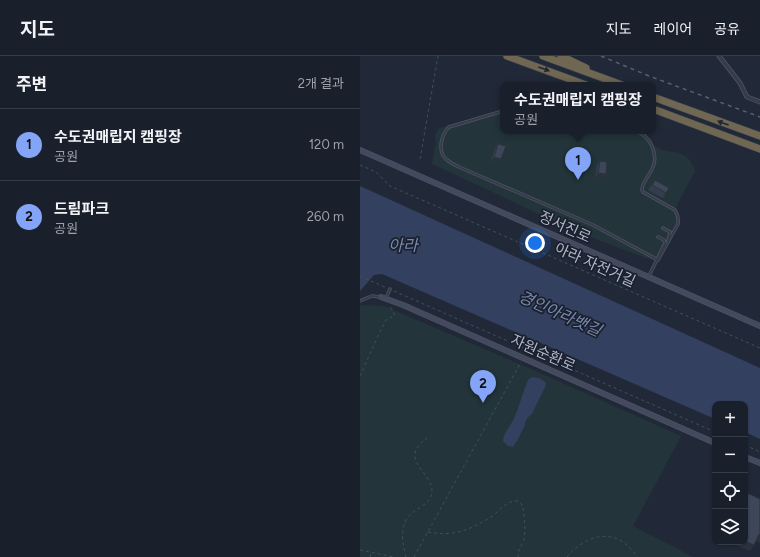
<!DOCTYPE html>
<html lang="ko">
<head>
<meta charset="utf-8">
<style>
  :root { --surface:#191f2b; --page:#262c37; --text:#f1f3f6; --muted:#9fa2a9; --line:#373d47; --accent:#83a4f7 }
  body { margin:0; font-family:Figtree,"Noto Sans KR",sans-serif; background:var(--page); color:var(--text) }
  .controls { position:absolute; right:12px; bottom:12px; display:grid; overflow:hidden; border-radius:8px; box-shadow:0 1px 3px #0004 }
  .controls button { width:36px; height:36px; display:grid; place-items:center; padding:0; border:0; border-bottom:1px solid var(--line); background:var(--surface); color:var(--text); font:20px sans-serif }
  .you { position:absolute; left:175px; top:187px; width:14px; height:14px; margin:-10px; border:3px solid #fff; border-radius:50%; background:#1a73e8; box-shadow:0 0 0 6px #1a73e833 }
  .badge { display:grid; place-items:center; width:26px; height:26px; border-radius:50%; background:var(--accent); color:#111; font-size:13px; font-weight:700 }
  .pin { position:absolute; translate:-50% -33px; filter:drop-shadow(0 1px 2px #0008) }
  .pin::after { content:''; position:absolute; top:21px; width:14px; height:12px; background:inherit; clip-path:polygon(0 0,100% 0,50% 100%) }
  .popup { position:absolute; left:140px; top:26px; width:156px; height:52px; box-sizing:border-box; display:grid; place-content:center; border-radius:8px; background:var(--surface); filter:drop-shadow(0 1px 3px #0005); font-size:13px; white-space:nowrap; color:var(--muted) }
  .popup b { font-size:15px; color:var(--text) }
  .popup::after { content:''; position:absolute; left:50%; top:100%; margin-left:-8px; border:8px solid transparent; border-top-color:var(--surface) }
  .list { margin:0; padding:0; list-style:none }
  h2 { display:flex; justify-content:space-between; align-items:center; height:52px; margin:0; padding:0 16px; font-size:17px }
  h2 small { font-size:13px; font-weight:400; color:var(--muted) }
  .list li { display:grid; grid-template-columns:26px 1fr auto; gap:12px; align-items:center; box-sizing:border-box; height:72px; padding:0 16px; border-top:1px solid var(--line) }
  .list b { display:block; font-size:15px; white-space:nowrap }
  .list p { margin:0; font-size:13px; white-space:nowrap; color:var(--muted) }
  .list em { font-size:13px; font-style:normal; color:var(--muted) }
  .icon { flex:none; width:22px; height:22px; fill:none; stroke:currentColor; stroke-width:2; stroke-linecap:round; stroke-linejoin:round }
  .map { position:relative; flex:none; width:400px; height:501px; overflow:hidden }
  header { display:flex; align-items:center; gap:24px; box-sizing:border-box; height:56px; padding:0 20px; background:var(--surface); border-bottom:1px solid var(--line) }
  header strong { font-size:19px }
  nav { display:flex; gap:22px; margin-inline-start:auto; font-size:14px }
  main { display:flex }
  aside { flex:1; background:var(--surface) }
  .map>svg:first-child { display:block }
</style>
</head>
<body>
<header>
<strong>지도</strong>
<nav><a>지도</a><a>레이어</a><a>공유</a></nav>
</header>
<main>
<aside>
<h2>주변<small>2개 결과</small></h2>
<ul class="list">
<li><span class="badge">1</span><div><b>수도권매립지 캠핑장</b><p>공원</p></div><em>120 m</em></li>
<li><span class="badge">2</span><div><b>드림파크</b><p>공원</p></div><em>260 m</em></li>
</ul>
</aside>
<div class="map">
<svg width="400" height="501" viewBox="0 0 400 501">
  <rect width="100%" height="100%" fill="#212939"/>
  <path fill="#23353a" d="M143,53V75H279C282,76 285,78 287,80C291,83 291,87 295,90C314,102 325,88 335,115L315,153C319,158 321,162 319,168L298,206C220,180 147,142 72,108L76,87L75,79L77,75L80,72Z
    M0,249L24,250L171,313L321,380L273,470L333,501H0Z"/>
  <path fill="#33405f" d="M0,130L400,312V383L385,376V348H355V363L22,218L14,219L0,235Z
    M172,321C177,321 182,323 186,327L185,331L172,358C168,361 165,364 165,369L157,385L153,391L148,390L143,385C144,375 152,369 155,360C160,348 163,336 168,324Z"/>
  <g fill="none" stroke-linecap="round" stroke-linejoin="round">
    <defs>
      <path id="lane" d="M143,55L89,71C81,79 77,96 87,104C91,107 95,109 99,111L233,169L298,204
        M269,75C272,75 276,75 278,76C291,81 298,99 293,111C290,119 282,126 282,134L283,136L315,154C318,159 319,162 318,168L298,204
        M303,172L310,176L308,185
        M289,220L305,187L304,184L298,181
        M26,242L30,233
        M0,245L12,240L20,241"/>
      <path id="street" d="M359,0L380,27L387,41L400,46"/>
      <path id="secondary" d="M0,94L400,270
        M21,241L43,249L163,302L355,387
        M385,401L400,407"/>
      <path id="highway" d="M147,0L226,29
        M183,0L262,29
        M201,0L226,12
        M293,41L400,80
        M293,53L400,93"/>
    </defs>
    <use href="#lane" stroke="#505664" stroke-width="3.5"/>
    <use href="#street" stroke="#505664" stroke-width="5"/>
    <use href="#secondary" stroke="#505664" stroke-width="6"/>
    <use href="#highway" stroke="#3d4351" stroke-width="8"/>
    <path stroke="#3e5155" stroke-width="1" stroke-dasharray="3 3" stroke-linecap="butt" d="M60,103L78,0
      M0,109L16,116L30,130L400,292
      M0,220L27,232
      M34,235L355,376
      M0,320L17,282L26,264L35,259L29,249
      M385,389L400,396
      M68,476C93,481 110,474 131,461C140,455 146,444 158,445L163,450L165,473L164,484L159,494L158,501
      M0,494L34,501
      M10,501L11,496
      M46,501C43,489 40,476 46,464C51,453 72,450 72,435C72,415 37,404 67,382
      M54,501L161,306
      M207,501C228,476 258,471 277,501"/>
    <use href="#lane" stroke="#353b4a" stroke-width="2"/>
    <use href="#street" stroke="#353b4a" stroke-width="3.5"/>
    <use href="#secondary" stroke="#434a5d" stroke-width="5"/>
    <use href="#highway" stroke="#706752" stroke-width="7"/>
    <path stroke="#575f71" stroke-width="1.5" stroke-dasharray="4 4" stroke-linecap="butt" d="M241,0L289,20L400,61"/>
  </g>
  <path fill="#343d4d" d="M138,88L141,103L138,108L131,105L135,92Z
    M240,105L246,118L242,123L235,122L237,109Z
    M295,124L306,137L303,142L288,134Z"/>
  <path fill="#2b323e" d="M134,101L141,103L138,108L131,105Z
    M238,117L246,118L242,123L235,122Z
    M399,478L400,479V487L394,485Z
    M385,485L394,489L390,495L368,486H385Z"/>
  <path fill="#3d4759" stroke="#2b323e" d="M138,88L146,90L141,103L134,101Z
    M240,105L247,106L246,118L238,117Z
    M295,124L309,132L306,137L292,129Z
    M385,436L400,443V479L399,478L394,489L385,485Z"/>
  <defs><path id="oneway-solid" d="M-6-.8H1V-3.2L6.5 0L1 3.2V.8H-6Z"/></defs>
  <g fill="#232732">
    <use href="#oneway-solid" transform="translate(184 13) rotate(20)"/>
    <use href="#oneway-solid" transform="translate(363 67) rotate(-160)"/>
  </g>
  <g text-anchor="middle" stroke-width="3.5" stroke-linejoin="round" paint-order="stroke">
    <g font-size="15" fill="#b0b6c6" stroke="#1a202e">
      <text transform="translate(205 171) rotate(24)" y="5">정서진로</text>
      <text transform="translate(235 209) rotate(24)" y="5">아라 자전거길</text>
      <text transform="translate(183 297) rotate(24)" y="5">자원순환로</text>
    </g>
    <g font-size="16" font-style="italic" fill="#7889ae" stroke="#1a202e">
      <text x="43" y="195">아라</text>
      <text transform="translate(200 257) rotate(24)" y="6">경인아라뱃길</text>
    </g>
  </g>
</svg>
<div class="controls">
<button>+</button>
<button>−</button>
<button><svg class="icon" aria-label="locate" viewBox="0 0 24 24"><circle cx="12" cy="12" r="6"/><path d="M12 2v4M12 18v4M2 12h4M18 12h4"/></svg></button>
<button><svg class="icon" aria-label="layers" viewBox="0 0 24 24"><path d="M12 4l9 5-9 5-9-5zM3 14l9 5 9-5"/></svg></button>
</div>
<div class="you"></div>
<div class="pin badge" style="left:218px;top:124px">1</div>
<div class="popup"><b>수도권매립지 캠핑장</b>공원</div>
<div class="pin badge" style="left:123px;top:347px">2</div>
</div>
</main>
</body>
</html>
